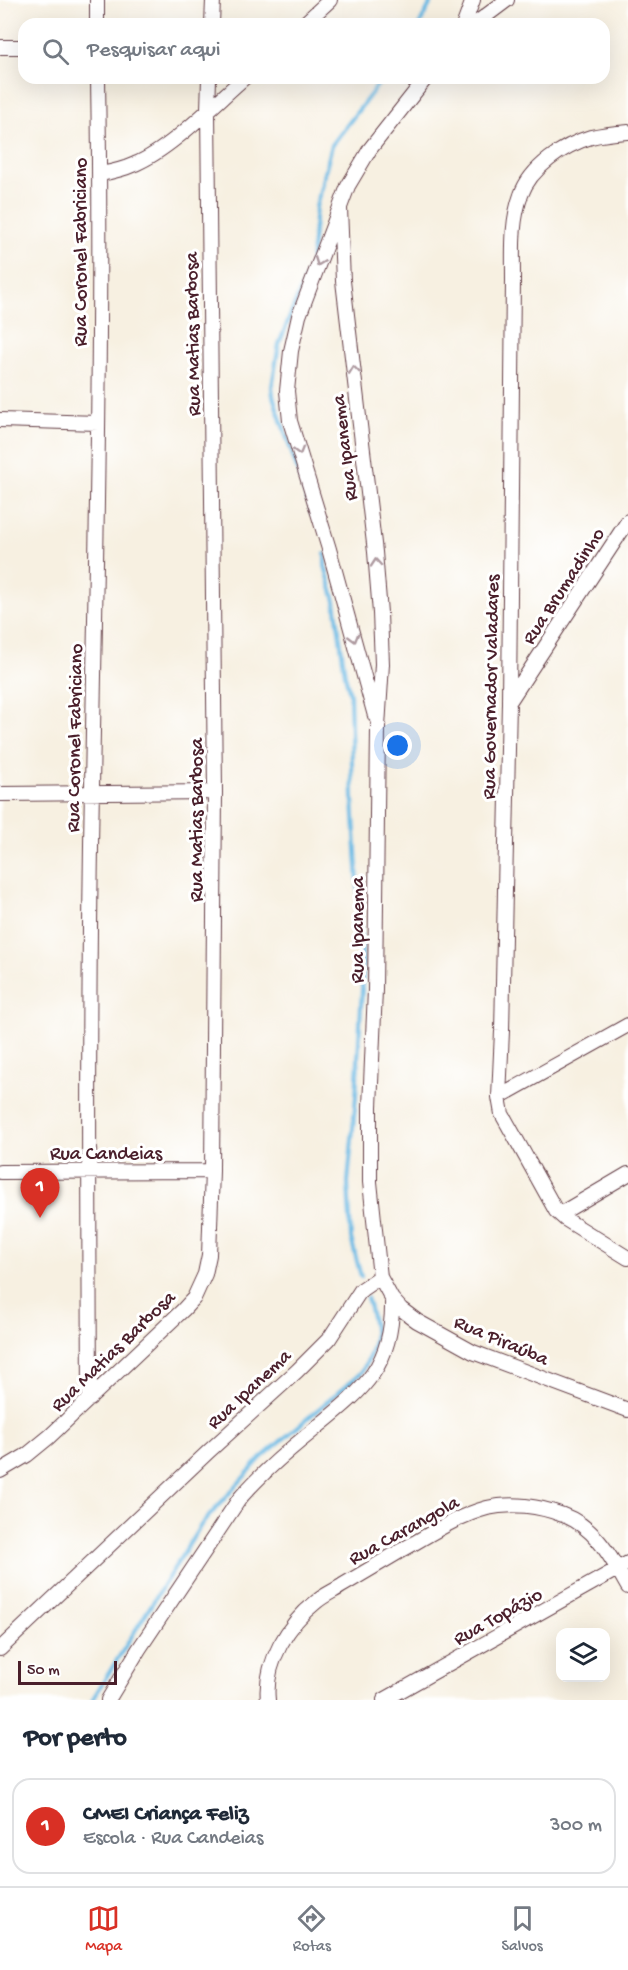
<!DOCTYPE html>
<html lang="pt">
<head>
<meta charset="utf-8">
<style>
  :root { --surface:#fff; --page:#f2f2f3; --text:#1f2937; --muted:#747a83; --line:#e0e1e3; --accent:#d93025 }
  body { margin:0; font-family:"Gochi Hand",sans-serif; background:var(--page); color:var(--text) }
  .controls { position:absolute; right:18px; bottom:18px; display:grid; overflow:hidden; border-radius:12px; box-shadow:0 6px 24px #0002 }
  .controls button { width:54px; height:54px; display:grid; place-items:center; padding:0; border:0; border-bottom:2px solid var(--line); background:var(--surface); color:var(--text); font:30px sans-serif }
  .scale { position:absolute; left:18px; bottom:15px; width:99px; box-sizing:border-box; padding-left:6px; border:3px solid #4a1f2b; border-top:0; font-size:16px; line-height:21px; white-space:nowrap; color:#4a1f2b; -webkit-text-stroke:4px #fff; paint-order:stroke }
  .you { position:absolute; left:398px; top:746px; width:21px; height:21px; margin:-15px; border:4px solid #fff; border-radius:50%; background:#1a73e8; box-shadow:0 0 0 9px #1a73e833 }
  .badge { display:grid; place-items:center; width:39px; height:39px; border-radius:50%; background:var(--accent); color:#fff; font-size:20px; font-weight:700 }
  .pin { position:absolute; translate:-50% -50px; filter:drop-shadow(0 2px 3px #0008) }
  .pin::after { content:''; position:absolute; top:32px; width:21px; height:18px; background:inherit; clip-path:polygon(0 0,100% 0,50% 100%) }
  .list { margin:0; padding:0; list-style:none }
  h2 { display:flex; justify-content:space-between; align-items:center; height:78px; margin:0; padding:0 24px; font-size:26px }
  h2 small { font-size:20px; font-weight:400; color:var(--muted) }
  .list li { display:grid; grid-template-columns:39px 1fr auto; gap:18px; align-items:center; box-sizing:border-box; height:96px; margin:0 12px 12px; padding:0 12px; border:2px solid var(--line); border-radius:18px }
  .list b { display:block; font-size:22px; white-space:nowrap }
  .list p { margin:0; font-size:20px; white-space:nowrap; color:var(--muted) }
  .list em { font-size:20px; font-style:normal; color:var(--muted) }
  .icon { flex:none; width:33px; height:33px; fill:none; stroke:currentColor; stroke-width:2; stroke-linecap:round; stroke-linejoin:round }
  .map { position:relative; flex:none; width:628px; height:1700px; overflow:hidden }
  .search { position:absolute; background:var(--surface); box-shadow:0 6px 24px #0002; left:18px; right:18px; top:18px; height:66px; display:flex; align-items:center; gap:15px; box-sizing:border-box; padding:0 21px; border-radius:18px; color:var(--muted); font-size:22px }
  .sheet { height:186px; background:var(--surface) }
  nav { display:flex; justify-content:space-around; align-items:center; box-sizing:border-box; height:84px; border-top:2px solid var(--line); background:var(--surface); font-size:16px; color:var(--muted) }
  nav a { display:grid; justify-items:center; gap:3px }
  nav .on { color:var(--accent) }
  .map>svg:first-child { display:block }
</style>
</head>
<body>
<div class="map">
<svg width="628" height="1700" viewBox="0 0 628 1700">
  <rect width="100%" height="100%" fill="#fff"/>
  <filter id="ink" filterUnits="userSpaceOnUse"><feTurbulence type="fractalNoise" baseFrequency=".0167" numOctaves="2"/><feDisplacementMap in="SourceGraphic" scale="12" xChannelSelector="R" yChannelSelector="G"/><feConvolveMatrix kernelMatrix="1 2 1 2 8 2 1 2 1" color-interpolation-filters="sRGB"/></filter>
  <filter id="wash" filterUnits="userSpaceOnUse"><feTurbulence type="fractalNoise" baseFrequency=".008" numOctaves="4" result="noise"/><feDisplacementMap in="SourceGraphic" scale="24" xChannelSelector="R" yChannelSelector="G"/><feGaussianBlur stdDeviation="1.35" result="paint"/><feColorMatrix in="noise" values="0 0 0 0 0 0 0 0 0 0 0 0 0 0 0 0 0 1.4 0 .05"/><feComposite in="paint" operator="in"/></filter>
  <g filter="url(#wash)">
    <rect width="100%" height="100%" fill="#f7f0e1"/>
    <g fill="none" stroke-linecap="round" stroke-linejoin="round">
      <path stroke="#68b9e4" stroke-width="4" d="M420,24L432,0
        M312,514L273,396L272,387L279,344L311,263L316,207L332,145L383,78
        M325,554V566L335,601L345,675L350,694L353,799L363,971L356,1096L348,1182L351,1238L361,1277
        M92,1700L201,1525L261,1458L362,1372C378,1342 377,1331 367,1298"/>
    </g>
  </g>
  <g filter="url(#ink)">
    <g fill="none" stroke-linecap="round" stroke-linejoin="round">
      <defs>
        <path id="minor" d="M97,0V24
          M212,24L213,0
          M304,24L330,0
          M464,24L473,0
          M475,24L507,0
          M0,47H24
          M628,132C616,133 603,134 591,137C564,145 530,168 521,195C511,222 513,251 513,279L509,702L502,1031L499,1097L502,1114L556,1211L565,1219L628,1258
          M100,174C112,172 124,169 135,164C171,149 214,104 244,78
          M0,420L98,423
          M509,702L628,521
          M375,716L329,549L290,421L287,391L291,351L299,316L348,186L370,149L426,78
          M0,794L215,792
          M499,1097L628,1025
          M0,1172L212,1171
          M560,1214L628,1174
          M380,1277L392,1299L401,1309L417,1321L473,1352L628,1410
          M90,1399C89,1195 88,992 92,788C96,551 102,315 98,78
          M0,1471L27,1455L49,1437L183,1310L194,1298L205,1274L209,1255L212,1171L215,792L208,110L209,78
          M0,1649L208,1452L297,1371L329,1339L361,1290L380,1277L370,1182V1107L375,990L378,727L382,664L380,613L375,552L343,281L340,208
          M108,1700L139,1649L240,1498C261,1474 285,1453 310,1433C360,1392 394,1369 392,1299
          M268,1700C264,1663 288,1624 316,1602C324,1595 334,1591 343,1585C363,1573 382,1562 402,1550C429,1535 457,1516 487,1508C511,1502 540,1506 563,1515C596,1527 612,1559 628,1587
          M384,1700L628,1563"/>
      </defs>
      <use href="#minor" stroke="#643e46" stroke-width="16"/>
      <use href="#minor" stroke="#fff" stroke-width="14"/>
    </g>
    <defs><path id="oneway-chevron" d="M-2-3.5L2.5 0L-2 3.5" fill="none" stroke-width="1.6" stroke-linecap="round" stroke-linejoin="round" transform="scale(1.5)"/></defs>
    <g stroke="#ae9aa0">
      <use href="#oneway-chevron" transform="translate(319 262) rotate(111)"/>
      <use href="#oneway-chevron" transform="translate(354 370) rotate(-97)"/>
      <use href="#oneway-chevron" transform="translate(299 451) rotate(74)"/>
      <use href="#oneway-chevron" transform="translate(376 563) rotate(-95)"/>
      <use href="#oneway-chevron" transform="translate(354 638) rotate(74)"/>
    </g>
  </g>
  <g text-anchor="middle" stroke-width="6" stroke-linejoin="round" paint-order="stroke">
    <g font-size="20" fill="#4a1f2b" stroke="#fff">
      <text transform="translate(79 252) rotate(-90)" y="7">Rua Coronel Fabriciano</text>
      <text transform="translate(191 334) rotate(-91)" y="7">Rua Matias Barbosa</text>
      <text transform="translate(343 448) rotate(-97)" y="7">Rua Ipanema</text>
      <text transform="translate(562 585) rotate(-57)" y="7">Rua Brumadinho</text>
      <text transform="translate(489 687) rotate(-89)" y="7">Rua Governador Valadares</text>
      <text transform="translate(73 738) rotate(-89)" y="7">Rua Coronel Fabriciano</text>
      <text transform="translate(195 820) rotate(-90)" y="7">Rua Matias Barbosa</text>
      <text transform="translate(356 930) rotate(-90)" y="7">Rua Ipanema</text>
      <text x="106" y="1159">Rua Candeias</text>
      <text transform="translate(502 1339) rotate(23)" y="7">Rua Piraúba</text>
      <text transform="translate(112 1350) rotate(-44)" y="7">Rua Matias Barbosa</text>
      <text transform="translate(248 1388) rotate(-43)" y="7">Rua Ipanema</text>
      <text transform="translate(403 1529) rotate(-29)" y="7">Rua Carangola</text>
      <text transform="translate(497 1615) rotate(-29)" y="7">Rua Topázio</text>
    </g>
  </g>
</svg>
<div class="controls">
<button><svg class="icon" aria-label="layers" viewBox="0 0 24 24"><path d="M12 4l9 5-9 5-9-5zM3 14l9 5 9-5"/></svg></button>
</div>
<div class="scale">50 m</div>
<div class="you"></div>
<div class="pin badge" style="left:40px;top:1218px">1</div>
<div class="search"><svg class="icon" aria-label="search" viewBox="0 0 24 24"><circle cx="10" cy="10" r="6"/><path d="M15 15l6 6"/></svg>Pesquisar aqui</div>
</div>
<section class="sheet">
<h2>Por perto<small></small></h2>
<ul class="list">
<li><span class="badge">1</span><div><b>CMEI Criança Feliz</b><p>Escola · Rua Candeias</p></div><em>300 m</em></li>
</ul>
</section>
<nav>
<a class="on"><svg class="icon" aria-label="map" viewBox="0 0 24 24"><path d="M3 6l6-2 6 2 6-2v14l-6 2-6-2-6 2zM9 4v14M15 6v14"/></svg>Mapa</a>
<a><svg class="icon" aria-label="directions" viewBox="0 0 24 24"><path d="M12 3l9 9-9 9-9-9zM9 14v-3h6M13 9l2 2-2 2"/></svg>Rotas</a>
<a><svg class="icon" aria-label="saved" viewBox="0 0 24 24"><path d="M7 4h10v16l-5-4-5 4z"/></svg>Salvos</a>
</nav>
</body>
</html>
